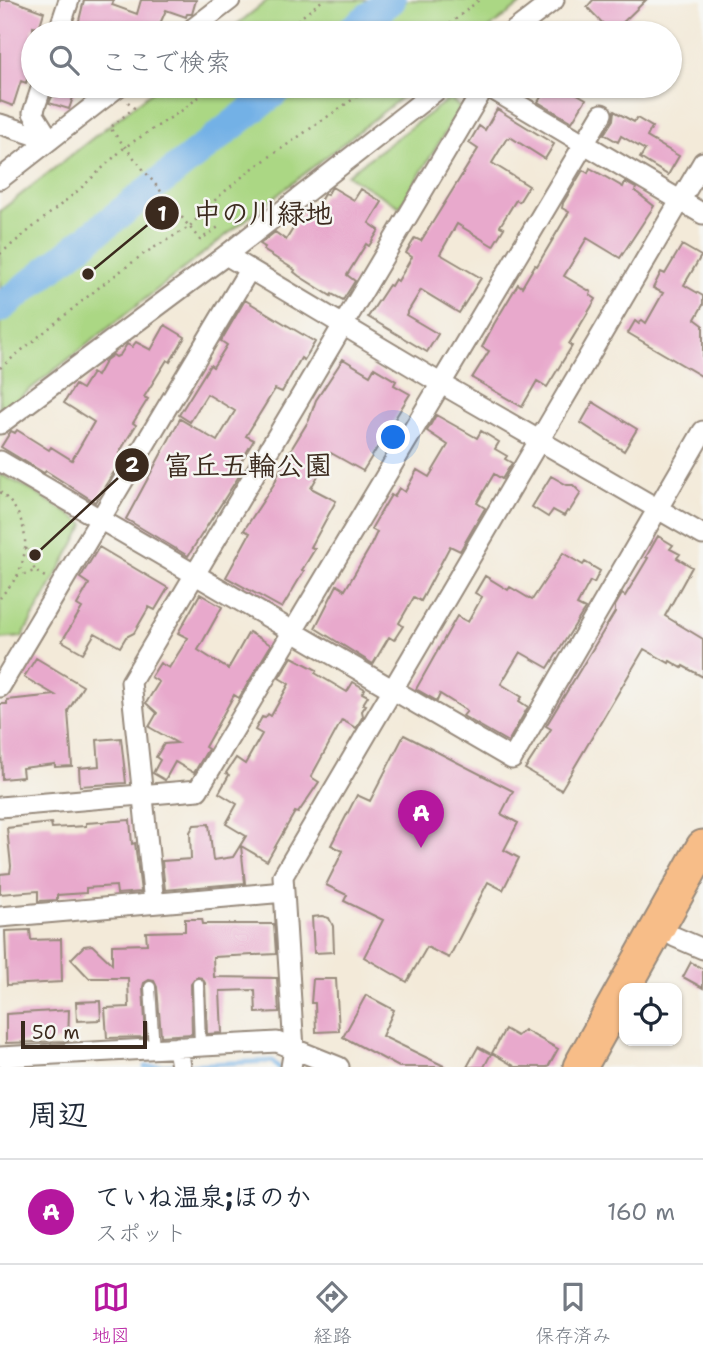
<!DOCTYPE html>
<html lang="ja">
<head>
<meta charset="utf-8">
<style>
  :root { --surface:#fff; --page:#f6f6f7; --text:#1f2937; --muted:#747a83; --line:#e0e1e3; --accent:#b5179e }
  body { margin:0; font-family:"Shantell Sans","Klee One",sans-serif; background:var(--page); color:var(--text) }
  .controls { position:absolute; right:21px; bottom:21px; display:grid; overflow:hidden; border-radius:14px; box-shadow:0 2px 5px #0004 }
  .controls button { width:63px; height:63px; display:grid; place-items:center; padding:0; border:0; border-bottom:2px solid var(--line); background:var(--surface); color:var(--text); font:35px sans-serif }
  .scale { position:absolute; left:21px; bottom:18px; width:126px; box-sizing:border-box; padding-left:7px; border:4px solid #3b2a1e; border-top:0; font-size:19px; line-height:24px; white-space:nowrap; color:#3b2a1e; -webkit-text-stroke:5px #f6f6f2; paint-order:stroke }
  .you { position:absolute; left:394px; top:438px; width:24px; height:24px; margin:-18px; border:5px solid #fff; border-radius:50%; background:#1a73e8; box-shadow:0 0 0 10px #1a73e833 }
  .badge { display:grid; place-items:center; width:46px; height:46px; border-radius:50%; background:var(--accent); color:#fff; font-size:23px; font-weight:700 }
  .pin { position:absolute; translate:-50% -58px; filter:drop-shadow(0 2px 4px #0008) }
  .pin::after { content:''; position:absolute; top:37px; width:24px; height:21px; background:inherit; clip-path:polygon(0 0,100% 0,50% 100%) }
  .list { margin:0; padding:0; list-style:none }
  h2 { display:flex; justify-content:space-between; align-items:center; height:91px; margin:0; padding:0 28px; font-size:30px }
  h2 small { font-size:23px; font-weight:400; color:var(--muted) }
  .list li { display:grid; grid-template-columns:46px 1fr auto; gap:21px; align-items:center; box-sizing:border-box; height:105px; padding:0 28px; border-top:2px solid var(--line) }
  .list b { display:block; font-size:26px; white-space:nowrap }
  .list p { margin:0; font-size:23px; white-space:nowrap; color:var(--muted) }
  .list em { font-size:23px; font-style:normal; color:var(--muted) }
  .icon { flex:none; width:38px; height:38px; fill:none; stroke:currentColor; stroke-width:2; stroke-linecap:round; stroke-linejoin:round }
  .map { position:relative; flex:none; width:703px; height:1067px; overflow:hidden }
  .search { position:absolute; background:var(--surface); box-shadow:0 2px 5px #0004; left:21px; right:21px; top:21px; height:77px; display:flex; align-items:center; gap:18px; box-sizing:border-box; padding:0 24px; border-radius:38px; color:var(--muted); font-size:26px }
  .sheet { height:196px; background:var(--surface) }
  nav { display:flex; justify-content:space-around; align-items:center; box-sizing:border-box; height:98px; border-top:2px solid var(--line); background:var(--surface); font-size:19px; color:var(--muted) }
  nav a { display:grid; justify-items:center; gap:4px }
  nav .on { color:var(--accent) }
  .map>svg:first-child { display:block }
</style>
</head>
<body>
<div class="map">
<svg width="703" height="1067" viewBox="0 0 703 1067">
  <rect width="100%" height="100%" fill="#f6f6f2"/>
  <filter id="ink" filterUnits="userSpaceOnUse"><feTurbulence type="fractalNoise" baseFrequency=".0143" numOctaves="2"/><feDisplacementMap in="SourceGraphic" scale="14" xChannelSelector="R" yChannelSelector="G"/><feConvolveMatrix kernelMatrix="1 2 1 2 8 2 1 2 1" color-interpolation-filters="sRGB"/></filter>
  <filter id="wash" filterUnits="userSpaceOnUse"><feTurbulence type="fractalNoise" baseFrequency=".00686" numOctaves="4" result="noise"/><feDisplacementMap in="SourceGraphic" scale="28" xChannelSelector="R" yChannelSelector="G"/><feGaussianBlur stdDeviation="1.57" result="paint"/><feColorMatrix in="noise" values="0 0 0 0 0 0 0 0 0 0 0 0 0 0 0 0 0 1.4 0 .05"/><feComposite in="paint" operator="in"/></filter>
  <g filter="url(#wash)">
    <rect width="100%" height="100%" fill="#f3ead9"/>
    <path fill="#abd784" stroke="#738051" stroke-width="2" d="M268,0H526L483,33H226Z
      M159,86H416L0,413V211Z
      M450,98L460,108L400,207L347,175Z
      M0,474L26,487L85,524L22,637L0,639Z"/>
    <g fill="none" stroke-linecap="round" stroke-linejoin="round">
      <path stroke="#73b1e6" stroke-width="5" d="M186,1065L272,1061L278,1067
        M145,1067L176,1065"/>
      <path stroke="#73b1e6" stroke-width="30" d="M348,33L391,0
        M0,308L282,86"/>
    </g>
    <g id="blocks">
      <path fill="#e8a9cc" d="M0,0H11L44,12L39,28L33,27V61L26,83L21,81L13,106L0,101Z
        M84,0H114L112,5L137,14L141,0H196L192,14H187L186,17L166,10L156,33H76Z
        M593,0H646L612,33L587,7Z
        M57,86H77L69,109L49,103Z
        M548,86H563L586,99L572,122L538,102Z
        M497,109L554,144L545,159L510,137L509,139L507,138L492,163L529,186L519,202L516,200L500,226L504,228L493,246L457,224L440,254L481,278L459,313L421,290L406,315L438,334L427,352L368,317L389,285L391,286L395,279L398,281L412,257L406,253L415,238L421,241L478,149L469,143L479,126L485,130Z
        M614,111L634,122L637,118L652,127L647,137L679,156L668,175L640,158L645,150L621,136L618,142L604,134L613,120Z
        M590,168L623,187L625,182L636,188L635,191L654,206L620,258L587,238L564,276L591,292L590,295L596,299L569,344L572,346L547,387L537,381L522,407L472,378L489,351L482,347L494,324L518,284L522,287L535,265L537,266L569,212L562,208L563,203L583,170L588,173Z
        M332,187L354,200L361,189L382,202L369,223L379,230L369,246L366,244L347,275L355,281L343,300L332,294L331,296L299,276L294,272L295,270L263,250L265,247L260,244L275,232L286,240L305,209L313,214L324,194L327,195Z
        M682,245L701,256L684,285L703,296V305L695,319L703,325V377L628,333L635,321L639,324L642,320L646,323L663,293L653,288L661,272L665,274Z
        M245,300L315,342L304,360L301,358L282,392L275,389L246,436L254,440L234,473L239,476L188,556L126,519L180,419L217,441L235,411L207,394L190,422L179,415L210,365L213,367L227,345L221,341Z
        M165,325L185,337L170,362L167,360L144,397L148,399L133,423L136,425L119,453L124,456L95,502L46,471L44,473L1,447L11,431L15,433L17,430L49,450L51,447L72,460L94,422L64,403L75,385L82,389L92,373L97,376L106,360L113,355L116,357L120,355L127,344L132,347L136,342L151,350Z
        M343,359L370,375L374,368L396,381L394,385L410,394L363,471L331,453L311,488L336,501L311,547L315,549L302,570L304,571L282,608L226,577L250,533L244,530L274,484L284,461L309,420L316,400Z
        M593,402L637,429L624,451L581,423Z
        M436,415L477,438L481,431L499,442L495,449L507,456L505,459L512,463L502,479L494,474L477,503L485,508L460,551L450,546L421,601L414,597L399,623L403,626L394,640L389,637L373,664L315,628L337,585L345,590L369,549L377,532L371,529L391,495L394,497L399,488L405,492L417,470L429,477L448,445L427,431Z
        M551,476L567,485H573L581,493L569,512L567,511L564,516L553,510L548,517L532,507Z
        M658,536L673,545L670,549L680,554L677,558L692,567L665,616L703,639V677L683,666L682,668L670,661L669,663L644,649L561,790L525,769L551,729L546,726L615,612V606L622,594L625,596L648,558L646,557Z
        M99,547L168,588L155,610L149,607L134,633L126,637L120,647L95,633L83,653L62,641L82,608L77,605L89,584L80,578Z
        M563,553L583,565L585,562L600,571L594,583L590,581L577,605L585,609L548,668L520,652L501,684L522,697L519,701L528,707L508,742L463,716L467,711L440,694L437,701L416,689L457,616L468,622L482,597L475,593L485,576L508,590L510,587L532,600Z
        M200,594L222,607L198,650L228,669L249,632L271,645L239,698L234,695L205,747L208,749L194,773L175,762L165,780L153,773L160,760L156,757L164,744L177,743L149,727L157,713L146,703L159,682L151,677L160,663L169,668L188,638L178,633Z
        M292,657L317,670L315,673L347,692L353,682L365,689L362,693L368,696L363,704L366,705L362,711L363,716L356,728L342,720L311,777L319,782L298,813L295,812L267,861L241,846L245,883L165,890L162,861L191,859L190,832L194,825L209,824L213,860L233,857L246,836L226,824L237,804L219,793L229,775L226,773L236,758L245,764L262,734L255,730L262,717L265,718L268,714L271,716L289,684L279,678Z
        M36,658L83,686L68,711L72,766L55,767V764L22,768L23,777L2,779L0,704H7V700L55,695L24,677Z
        M404,735L513,791L501,814L518,823L504,850L519,858L503,890L488,882L449,958L427,947L407,982L364,957L383,920L344,901L347,895L326,885L343,851L331,845L357,795L370,801Z
        M121,738L126,783L80,786L79,768L99,766L97,740Z
        M130,820L132,844L135,843L141,892L117,894L116,886L86,888V893L57,895V900L38,901V891L0,894V874L10,873L11,866L7,828L51,823L52,828L86,826V823Z
        M322,916L329,918L333,926L334,952L314,953L312,917Z
        M185,919H202L203,924H274L276,954L213,957L214,977L277,978L279,1012L256,1013L255,990L220,991L222,1033L207,1034L205,983L202,978L197,977L191,984L192,1034L161,1036L157,987L154,981L149,980L144,983L143,987L146,1037L107,1038L105,1008L129,1007L128,978H89L71,959L84,946L92,945L112,964V945L147,944L146,932L185,931Z
        M30,930L31,940L61,939L62,982L7,985L5,931Z
        M691,962L703,969V988L683,977Z
        M313,979H336L339,1031L316,1032L315,1003H311Z
        M366,995L394,1010L382,1036L446,1067H399L343,1037Z
        M100,1001L101,1020L77,1021L76,1002Z
        M69,1010L68,1041L6,1043V1014Z
        M505,1029L517,1036L524,1030L558,1049L548,1067H516L492,1053Z
        M478,1047L491,1054L484,1067H467Z"/>
    </g>
  </g>
  <g filter="url(#ink)">
    <use href="#blocks" fill-opacity="0" stroke="#978a7c" stroke-width="2"/>
    <g fill="none" stroke-linecap="round" stroke-linejoin="round">
      <defs>
        <path id="service" d="M198,984L200,1046
          M150,987L154,1050"/>
        <path id="minor" d="M58,33L69,0
          M187,33L230,0
          M511,33L554,0
          M42,86L33,113L50,140
          M487,86L703,214
          M0,124L50,140
          M0,179L119,86
          M226,255L440,383L703,535
          M0,424L226,255L442,86
          M0,461L512,759L703,431
          M0,687L249,270
          M0,807L198,790L602,114
          M154,903L131,682L485,86
          M0,917L284,892
          M675,937L703,949
          M178,1047L181,1067
          M0,1057L277,1042L339,1067
          M291,1067L294,1049L283,876L703,162"/>
        <path id="trunk" d="M624,988L703,847
          M580,1067L624,988"/>
      </defs>
      <use href="#service" stroke="#978a7c" stroke-width="13"/>
      <use href="#minor" stroke="#978a7c" stroke-width="23"/>
      <use href="#trunk" stroke="#978a7c" stroke-width="37"/>
      <path stroke="#978a7c" stroke-width="2.5" stroke-dasharray="2 5" stroke-linecap="butt" d="M281,33L323,0
        M439,33L479,0
        M128,102L134,108L110,128L200,240L220,226
        M0,254L80,189L125,147L181,111L213,86
        M0,368L102,285L145,253L189,227L217,198L249,171L372,86
        M0,492C26,513 32,546 17,576C13,583 5,591 0,598
        M26,548L35,571
        M17,576L35,571L45,577"/>
      <use href="#service" stroke="#fff" stroke-width="10"/>
      <use href="#minor" stroke="#fff" stroke-width="19"/>
      <use href="#trunk" stroke="#f7bd88" stroke-width="33"/>
    </g>
  </g>
  <path fill="none" stroke="#3b2a1e" stroke-width="2.5" d="M88 274L162 213M35 555L132 465"/>
  <g fill="#3b2a1e" stroke="#f6f6f2" stroke-width="2.5">
    <circle cx="88" cy="274" r="7"/>
    <circle cx="35" cy="555" r="7"/>
    <circle cx="162" cy="213" r="18"/>
    <circle cx="132" cy="465" r="18"/>
  </g>
  <g font-size="21" text-anchor="middle" font-weight="bold" fill="#fff">
    <text x="162" y="221">1</text>
    <text x="132" y="472">2</text>
  </g>
  <g font-size="28" text-anchor="middle" font-weight="bold" fill="#3b2a1e" stroke="#f6f6f2" stroke-width="5" stroke-linejoin="round" paint-order="stroke">
    <text x="263" y="223">中の川緑地</text>
    <text x="248" y="475">富丘五輪公園</text>
  </g>
</svg>
<div class="controls">
<button><svg class="icon" aria-label="locate" viewBox="0 0 24 24"><circle cx="12" cy="12" r="6"/><path d="M12 2v4M12 18v4M2 12h4M18 12h4"/></svg></button>
</div>
<div class="scale">50 m</div>
<div class="you"></div>
<div class="pin badge" style="left:421px;top:848px">A</div>
<div class="search"><svg class="icon" aria-label="search" viewBox="0 0 24 24"><circle cx="10" cy="10" r="6"/><path d="M15 15l6 6"/></svg>ここで検索</div>
</div>
<section class="sheet">
<h2>周辺<small></small></h2>
<ul class="list">
<li><span class="badge">A</span><div><b>ていね温泉;ほのか</b><p>スポット</p></div><em>160 m</em></li>
</ul>
</section>
<nav>
<a class="on"><svg class="icon" aria-label="map" viewBox="0 0 24 24"><path d="M3 6l6-2 6 2 6-2v14l-6 2-6-2-6 2zM9 4v14M15 6v14"/></svg>地図</a>
<a><svg class="icon" aria-label="directions" viewBox="0 0 24 24"><path d="M12 3l9 9-9 9-9-9zM9 14v-3h6M13 9l2 2-2 2"/></svg>経路</a>
<a><svg class="icon" aria-label="saved" viewBox="0 0 24 24"><path d="M7 4h10v16l-5-4-5 4z"/></svg>保存済み</a>
</nav>
</body>
</html>
